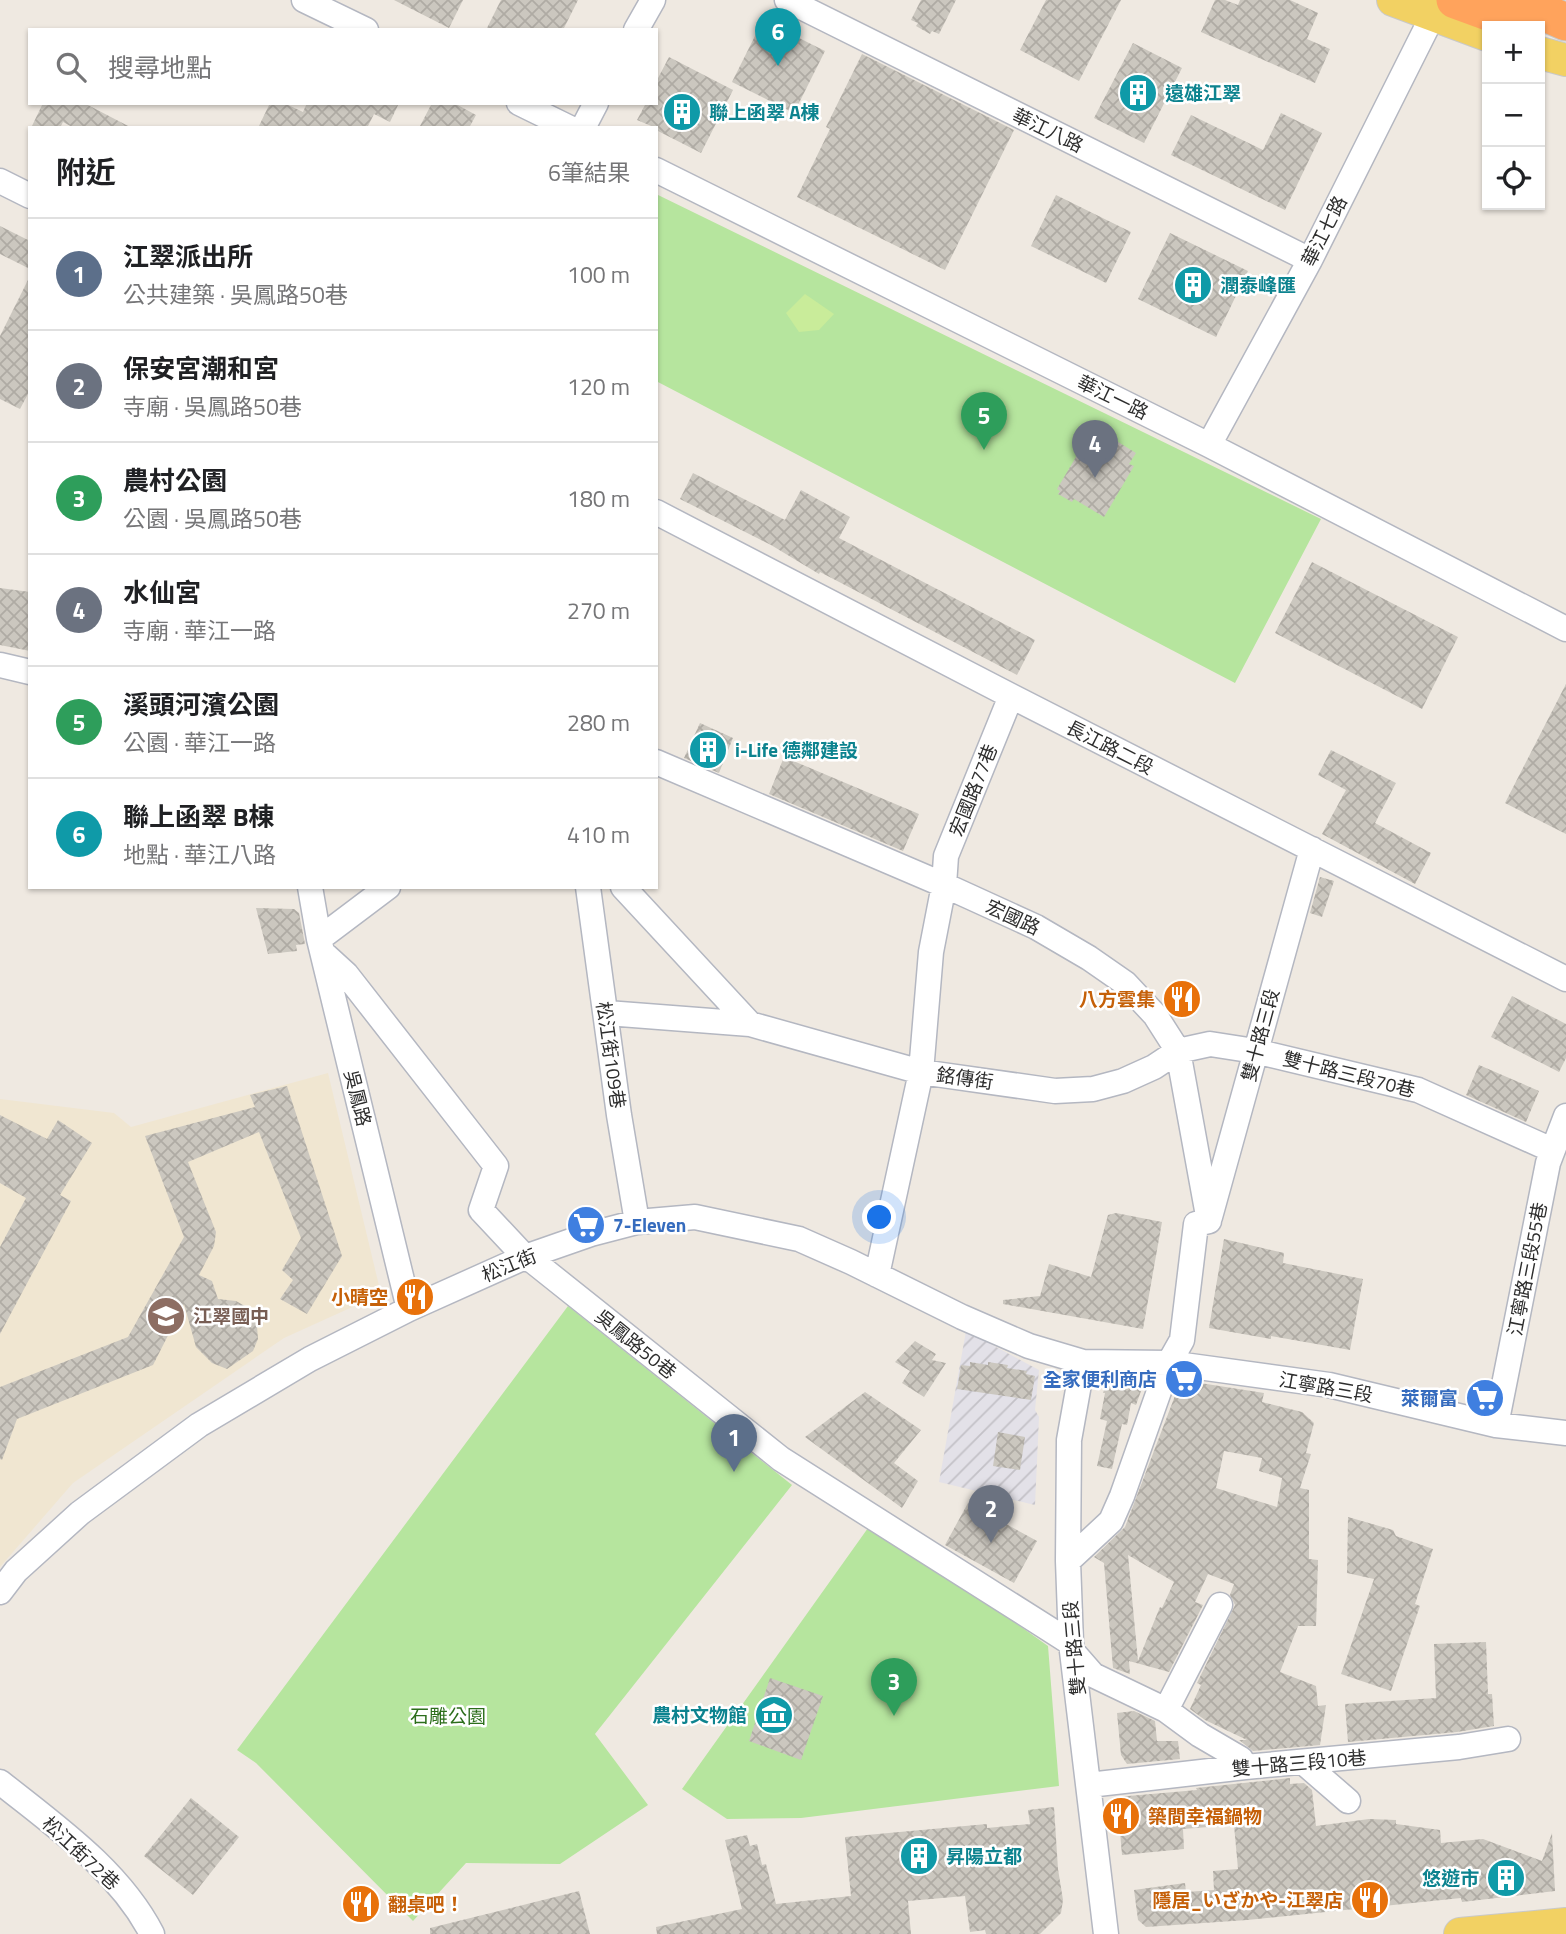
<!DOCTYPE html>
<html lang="zh-TW">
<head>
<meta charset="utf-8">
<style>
  :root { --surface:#fff; --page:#f2f2f2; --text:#202124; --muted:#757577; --line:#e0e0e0; --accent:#4264fb }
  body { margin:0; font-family:"Titillium Web","Noto Sans TC","Noto Sans JP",sans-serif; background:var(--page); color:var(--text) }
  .controls { position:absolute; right:21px; top:21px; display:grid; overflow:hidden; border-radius:0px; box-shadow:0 2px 5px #0004 }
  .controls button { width:63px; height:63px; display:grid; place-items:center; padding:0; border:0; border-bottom:2px solid var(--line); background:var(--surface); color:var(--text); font:35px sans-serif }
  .you { position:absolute; left:880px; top:1218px; width:24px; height:24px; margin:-18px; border:5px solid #fff; border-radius:50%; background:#1a73e8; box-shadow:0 0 0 10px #1a73e833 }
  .badge { display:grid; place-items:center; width:46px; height:46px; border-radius:50%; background:var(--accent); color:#fff; font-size:23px; font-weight:700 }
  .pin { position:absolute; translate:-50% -58px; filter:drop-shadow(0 2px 4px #0008) }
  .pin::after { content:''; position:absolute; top:37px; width:24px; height:21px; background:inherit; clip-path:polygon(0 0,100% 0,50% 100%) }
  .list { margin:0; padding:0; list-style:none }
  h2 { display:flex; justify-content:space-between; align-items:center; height:91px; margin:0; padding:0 28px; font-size:30px }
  h2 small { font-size:23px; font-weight:400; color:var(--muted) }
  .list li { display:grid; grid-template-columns:46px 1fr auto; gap:21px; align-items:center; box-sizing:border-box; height:112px; padding:0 28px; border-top:2px solid var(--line) }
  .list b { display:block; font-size:26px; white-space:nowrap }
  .list p { margin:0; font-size:23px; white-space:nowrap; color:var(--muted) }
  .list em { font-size:23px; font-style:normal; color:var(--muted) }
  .icon { flex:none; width:38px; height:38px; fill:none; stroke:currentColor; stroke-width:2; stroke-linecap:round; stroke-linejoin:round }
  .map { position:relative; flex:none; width:1566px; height:1934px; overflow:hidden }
  .search { position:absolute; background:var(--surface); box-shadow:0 2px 5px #0004; left:28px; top:28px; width:630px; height:77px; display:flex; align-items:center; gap:18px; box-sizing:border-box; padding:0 24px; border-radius:0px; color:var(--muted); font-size:26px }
  .panel { position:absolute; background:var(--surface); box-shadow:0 2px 5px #0004; left:28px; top:126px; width:630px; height:763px; border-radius:0px }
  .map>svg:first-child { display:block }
</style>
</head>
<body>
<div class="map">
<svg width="1566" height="1934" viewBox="0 0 1566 1934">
  <defs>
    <pattern id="industrial-furrows" width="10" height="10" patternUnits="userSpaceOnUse" patternTransform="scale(1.75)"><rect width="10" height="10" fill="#e3e1e8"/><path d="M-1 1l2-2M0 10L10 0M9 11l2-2" fill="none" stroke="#c3c1c7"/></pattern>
    <pattern id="building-cross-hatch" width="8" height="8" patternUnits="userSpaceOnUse" patternTransform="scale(1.75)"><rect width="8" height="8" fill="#cbc7bf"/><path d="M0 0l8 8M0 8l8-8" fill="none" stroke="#afaba4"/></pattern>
  </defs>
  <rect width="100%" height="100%" fill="#efe9e1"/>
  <path fill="url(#industrial-furrows)" d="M966,1331L1039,1370L1035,1410L1039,1417L1035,1505L939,1482Z"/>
  <path fill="#f0e6d1" d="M328,1073L381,1294L284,1338L73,1483L0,1567V1099L114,1113L131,1127Z"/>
  <path fill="#b6e59e" d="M656,194L1321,519L1235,683L656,381Z
    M568,1306L792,1485L595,1734L648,1805L560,1864L466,1863L413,1921L256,1763L237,1750Z
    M868,1528L986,1602L1048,1646L1059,1786L801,1818L727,1819L682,1789Z"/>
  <path fill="#c9ec9a" d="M805,294L834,314L819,330L799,332L786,313Z"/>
  <path fill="url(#building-cross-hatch)" fill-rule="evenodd" d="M394,0H463L449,28Z
    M501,0H578L563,30H486Z
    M921,0H956L939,34L932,31L930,34L916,26L918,23L911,20Z
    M1046,0H1121L1079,81L1020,50Z
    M1215,0H1225L1238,5L1240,0H1290L1318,13L1307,39L1330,49L1315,83L1201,32Z
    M763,20L825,51L794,113L732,82Z
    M1133,43L1182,68L1144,143L1094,118Z
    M862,54L1014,130L945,270L797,197L830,129L826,127Z
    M669,57L733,90L701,153L656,130V128L637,120L646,103H656V82Z
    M43,103H84L132,128H74L63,122L60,128H31Z
    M270,103H284L303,112L307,103H399L390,122L374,114L367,128H258Z
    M432,103H454L476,115L469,128H419Z
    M1281,113L1322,133L1285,210L1171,155L1191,115L1263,150Z
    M1056,195L1131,232L1106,283L1031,246Z
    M0,226L30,241V269L0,254Z
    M1170,233L1248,271L1216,337L1138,299Z
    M30,276V390L20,409L0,399V336Z
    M1110,437L1136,453L1129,464L1134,466L1104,517L1074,499L1072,502L1058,494L1060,491L1057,489L1086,440L1103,449Z
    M693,473L785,520L801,490L850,517L839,538L1035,640L1017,675L820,572L819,574L771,545L680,499Z
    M1312,562L1458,637L1422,709L1275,633Z
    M0,588L30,592V651L0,645Z
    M1566,684V834L1505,803Z
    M700,723L733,738L719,773L684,758Z
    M1331,750L1396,783L1375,823L1431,853L1415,884L1322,834L1346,790L1318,775Z
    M784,757L919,814L903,851L769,794Z
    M1320,877L1334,881L1322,917L1310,913Z
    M256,908L294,909L299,913L305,944L296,945L297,951L268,954Z
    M1512,996L1566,1024V1058L1559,1072L1491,1037Z
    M1479,1065L1539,1091L1526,1122L1466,1095Z
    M287,1086L342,1256L307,1314L280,1299L293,1280L282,1270L301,1238L259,1132L188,1162L216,1232L214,1246L199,1275L212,1281L218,1299L236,1301L245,1306L253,1316L257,1326L258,1339L253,1351L227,1369L212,1363L196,1347L184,1304L153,1365L17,1419L2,1460L0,1459V1387L128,1337L184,1237L145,1136L255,1107L250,1095Z
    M0,1115L47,1139L58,1120L92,1143L60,1195L71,1201L0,1334V1247L26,1198L0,1183Z
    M1116,1213L1162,1222L1143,1329L1003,1304V1300L1040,1296L1049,1264L1091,1277L1108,1215Z
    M1224,1239L1284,1253L1283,1263L1363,1279L1350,1350L1271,1336V1339L1209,1328Z
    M915,1341L936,1354L932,1360L946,1363L924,1397L902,1383L910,1371L895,1362Z
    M970,1362L988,1365V1362L1008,1365L1007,1368L1027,1371L1026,1374L1035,1376L1031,1400L957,1389L961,1365L970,1366Z
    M1108,1377L1137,1378L1145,1380L1136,1405L1131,1403L1127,1425L1122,1424L1112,1469L1097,1466L1107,1421L1100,1419L1105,1393H1103Z
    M1181,1380L1264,1393L1262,1402L1302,1412L1314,1423L1306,1453L1311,1454L1300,1488L1309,1490V1559L1318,1560L1316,1626H1298L1280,1672L1316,1686L1318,1706L1326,1705L1320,1745L1253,1751L1239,1740H1247L1205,1720L1190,1709L1201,1685L1197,1683L1235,1605L1230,1595L1234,1584L1208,1574L1195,1602L1203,1605L1169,1672L1129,1661L1130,1674L1113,1668L1104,1563L1094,1557L1125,1527ZM1224,1451L1262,1458L1259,1471L1282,1478L1277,1507L1216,1488ZM1128,1555L1174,1582L1162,1608L1160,1607L1138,1661Z
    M865,1392L921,1430L894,1463L918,1481L902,1508L805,1437Z
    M998,1432L1025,1437L1020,1470L993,1466Z
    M968,1503L1037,1541L1014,1583L945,1545Z
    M1348,1517L1393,1530L1396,1536L1433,1549L1415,1604L1420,1606L1391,1691L1341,1674L1374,1579L1347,1573Z
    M1486,1642L1488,1694H1492L1494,1726L1457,1732L1348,1742L1345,1704L1436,1698L1434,1644Z
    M770,1678L823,1696L801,1760L749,1741Z
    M1134,1711L1155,1721L1157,1741H1178L1180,1759L1127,1764L1121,1755L1117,1713Z
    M1290,1778V1784L1304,1783L1312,1790L1316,1826L1369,1819L1396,1820V1824L1440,1830L1441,1843L1483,1839L1542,1861L1552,1833L1555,1891L1462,1902L1461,1898L1247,1920L1146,1927L1138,1920L1134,1890L1185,1883L1186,1892L1214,1890L1213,1871L1238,1869L1234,1825L1183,1829L1184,1849L1122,1855L1117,1797L1197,1790L1196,1788Z
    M191,1798L239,1837L193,1895L144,1856Z
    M1054,1807L1058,1869L1063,1900L1061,1913L1040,1934H986L985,1930L970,1932L965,1896L908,1901L911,1934H657L656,1927L742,1909L725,1840L747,1835L750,1846L757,1844L762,1865L766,1864L776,1904L851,1896L845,1837L987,1824V1828L1030,1824L1028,1810Z
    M579,1891L590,1934H430V1928Z"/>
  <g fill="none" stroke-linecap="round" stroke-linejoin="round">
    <defs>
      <path id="minor" d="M304,0L366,30
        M787,0L1310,260
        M636,30L653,0
        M519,103L570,128
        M583,128L596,103
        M656,170L1209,445L1566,629
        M0,181L30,196
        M1209,445L1310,260L1433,15
        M656,512L1011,696L1566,979
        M0,665L30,672
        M656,762L944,885L1036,927L1089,958L1125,983L1155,1015L1178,1051L1209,1221
        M310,887L319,939L409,1309
        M588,887L619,1115L637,1222
        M623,887L750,1024
        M319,939L388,887
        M323,953L346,974L496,1166L481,1210L525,1257L534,1262L781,1459L1071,1643
        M607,1013L750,1024L921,1072L1055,1091L1093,1089L1123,1081L1154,1067L1178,1051L1210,1044L1255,1051L1418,1090L1552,1150
        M1210,1217L1312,849
        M877,1275L921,1072L931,952L944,885L946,856L1011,696
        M1083,1362L1069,1440L1068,1561L1071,1643L1106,1934
        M1496,1425L1548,1163L1566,1116
        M1068,1561L1111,1521L1122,1496L1169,1363L1182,1340L1196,1224L1209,1221
        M0,1592L16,1571L80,1513L199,1425L310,1359L409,1309L525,1257L591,1234L637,1222L695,1217L799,1239L851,1262L962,1317L1029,1346L1083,1362L1169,1363L1329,1385L1496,1425L1566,1433
        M1072,1651L1093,1675L1166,1710L1200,1735L1241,1759L1245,1767
        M1166,1710L1220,1605
        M1303,1762L1348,1801
        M0,1782C55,1826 119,1870 152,1934
        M1089,1785L1245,1767L1459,1747L1508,1739"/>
      <path id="major" d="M1393,0L1487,35
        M1540,53L1566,60
        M1460,1934L1566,1924"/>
      <path id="highway" d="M1455,0L1526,26
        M1515,0L1566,22"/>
    </defs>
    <use href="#minor" stroke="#b4b7c1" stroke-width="27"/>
    <use href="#major" stroke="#c9c9c9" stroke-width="34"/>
    <use href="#highway" stroke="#c9c9c9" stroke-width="39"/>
    <use href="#minor" stroke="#fff" stroke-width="24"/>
    <use href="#major" stroke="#f2d163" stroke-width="32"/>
    <use href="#highway" stroke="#ffa35c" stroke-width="37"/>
  </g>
  <defs>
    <symbol id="building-disc" viewBox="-11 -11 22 22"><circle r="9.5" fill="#0f9aa8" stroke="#fff"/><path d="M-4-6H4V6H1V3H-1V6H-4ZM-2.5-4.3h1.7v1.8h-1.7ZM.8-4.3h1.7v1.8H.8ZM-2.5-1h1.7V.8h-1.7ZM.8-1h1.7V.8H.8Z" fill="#fff"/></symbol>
    <symbol id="restaurant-disc" viewBox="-11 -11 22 22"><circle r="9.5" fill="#e8710a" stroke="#fff"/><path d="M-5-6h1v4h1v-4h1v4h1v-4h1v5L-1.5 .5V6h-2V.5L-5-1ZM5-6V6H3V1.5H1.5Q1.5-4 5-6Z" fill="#fff"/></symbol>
    <symbol id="supermarket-disc" viewBox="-11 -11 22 22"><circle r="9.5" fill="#3f7fe0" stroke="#fff"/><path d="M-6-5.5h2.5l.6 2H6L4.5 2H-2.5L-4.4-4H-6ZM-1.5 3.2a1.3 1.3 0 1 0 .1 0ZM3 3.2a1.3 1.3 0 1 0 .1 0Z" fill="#fff"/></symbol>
    <symbol id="school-disc" viewBox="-11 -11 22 22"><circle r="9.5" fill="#8d6e63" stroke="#fff"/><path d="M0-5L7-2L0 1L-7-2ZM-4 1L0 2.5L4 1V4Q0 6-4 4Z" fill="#fff"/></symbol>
    <symbol id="museum-disc" viewBox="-11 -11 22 22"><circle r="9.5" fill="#0f9aa8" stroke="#fff"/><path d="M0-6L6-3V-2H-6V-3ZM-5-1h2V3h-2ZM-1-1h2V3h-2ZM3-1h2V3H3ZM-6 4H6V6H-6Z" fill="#fff"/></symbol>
  </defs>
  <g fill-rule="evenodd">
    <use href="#building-disc" x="1116" y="71" width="44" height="44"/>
    <use href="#building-disc" x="660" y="90" width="44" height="44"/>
    <use href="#building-disc" x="1171" y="263" width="44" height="44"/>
    <use href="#building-disc" x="686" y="728" width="44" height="44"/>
    <use href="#restaurant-disc" x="1160" y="977" width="44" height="44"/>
    <use href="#supermarket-disc" x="564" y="1203" width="44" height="44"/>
    <use href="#restaurant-disc" x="393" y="1275" width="44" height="44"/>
    <use href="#school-disc" x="144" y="1294" width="44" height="44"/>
    <use href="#supermarket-disc" x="1162" y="1357" width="44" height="44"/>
    <use href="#supermarket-disc" x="1463" y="1376" width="44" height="44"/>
    <use href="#museum-disc" x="752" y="1693" width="44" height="44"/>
    <use href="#restaurant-disc" x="1099" y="1794" width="44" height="44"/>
    <use href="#building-disc" x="897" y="1834" width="44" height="44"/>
    <use href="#building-disc" x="1484" y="1856" width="44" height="44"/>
    <use href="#restaurant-disc" x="1348" y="1878" width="44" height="44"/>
    <use href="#restaurant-disc" x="339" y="1882" width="44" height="44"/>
  </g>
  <g text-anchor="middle" stroke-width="5" stroke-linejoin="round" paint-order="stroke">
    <g font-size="19" font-weight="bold" fill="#0d838f" stroke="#fff" text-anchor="start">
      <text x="1165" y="100">遠雄江翠</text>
      <text x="709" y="119">聯上函翠 A棟</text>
      <text x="1220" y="292">潤泰峰匯</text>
      <text x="735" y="757">i-Life 德鄰建設</text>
      <text x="747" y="1722" text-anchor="end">農村文物館</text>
      <text x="946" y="1863">昇陽立都</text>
      <text x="1479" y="1885" text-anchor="end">悠遊市</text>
    </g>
    <g font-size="19" fill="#2e2e2e" stroke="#fff">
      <text transform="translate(1048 130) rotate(26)" y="7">華江八路</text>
      <text transform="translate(1324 231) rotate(-63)" y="7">華江七路</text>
      <text transform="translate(1113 397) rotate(26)" y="7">華江一路</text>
      <text transform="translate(1110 747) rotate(27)" y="7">長江路二段</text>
      <text transform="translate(973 790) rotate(-68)" y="7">宏國路77巷</text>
      <text transform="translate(1013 917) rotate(25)" y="7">宏國路</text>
      <text transform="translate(1260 1035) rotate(-75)" y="7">雙十路三段</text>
      <text transform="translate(611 1055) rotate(82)" y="7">松江街109巷</text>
      <text transform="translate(1349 1074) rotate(14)" y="7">雙十路三段70巷</text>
      <text transform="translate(965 1078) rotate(8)" y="7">銘傳街</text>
      <text transform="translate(358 1098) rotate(76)" y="7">吳鳳路</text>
      <text transform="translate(509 1265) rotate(-22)" y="7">松江街</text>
      <text transform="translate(1527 1269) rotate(-79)" y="7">江寧路三段55巷</text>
      <text transform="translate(636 1344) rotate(39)" y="7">吳鳳路50巷</text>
      <text transform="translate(1326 1387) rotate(10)" y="7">江寧路三段</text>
      <text transform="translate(1074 1648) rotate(-95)" y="7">雙十路三段</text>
      <text transform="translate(1299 1763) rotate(-5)" y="7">雙十路三段10巷</text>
      <text transform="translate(81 1853) rotate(43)" y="7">松江街72巷</text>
    </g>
    <g font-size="19" font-weight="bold" fill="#c56008" stroke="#fff" text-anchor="end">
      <text x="1155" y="1006">八方雲集</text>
      <text x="388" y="1304">小晴空</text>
      <text x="1148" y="1823" text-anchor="start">築間幸福鍋物</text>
      <text x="1343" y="1907">隱居_いざかや-江翠店</text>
      <text x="388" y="1911" text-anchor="start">翻桌吧！</text>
    </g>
    <g font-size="19" font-weight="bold" fill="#366cbe" stroke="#fff" text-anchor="end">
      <text x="613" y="1232" text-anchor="start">7-Eleven</text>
      <text x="1157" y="1386">全家便利商店</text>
      <text x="1458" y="1405">萊爾富</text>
    </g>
    <g font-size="19" font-weight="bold" fill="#785e54" stroke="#fff" text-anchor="start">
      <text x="193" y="1323">江翠國中</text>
    </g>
    <g font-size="19" fill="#2c6e1b" stroke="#fff">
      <text x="448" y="1723">石雕公園</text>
    </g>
  </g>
</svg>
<div class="controls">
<button>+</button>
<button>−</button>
<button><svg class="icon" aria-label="locate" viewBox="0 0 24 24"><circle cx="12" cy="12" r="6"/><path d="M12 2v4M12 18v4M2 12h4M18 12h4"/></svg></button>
</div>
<div class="you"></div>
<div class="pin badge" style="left:734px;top:1472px;background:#5c6f8a">1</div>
<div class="pin badge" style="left:991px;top:1543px;background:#6b7280">2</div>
<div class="pin badge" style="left:894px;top:1716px;background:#2e9e5b">3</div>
<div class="pin badge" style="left:1095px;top:478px;background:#6b7280">4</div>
<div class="pin badge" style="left:984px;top:450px;background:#2e9e5b">5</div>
<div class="pin badge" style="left:778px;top:66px;background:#0f9aa8">6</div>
<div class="search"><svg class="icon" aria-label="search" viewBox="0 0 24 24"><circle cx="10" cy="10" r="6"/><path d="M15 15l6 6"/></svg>搜尋地點</div>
<section class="panel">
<h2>附近<small>6筆結果</small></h2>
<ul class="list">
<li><span class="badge" style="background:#5c6f8a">1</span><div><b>江翠派出所</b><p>公共建築 · 吳鳳路50巷</p></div><em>100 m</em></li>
<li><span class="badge" style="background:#6b7280">2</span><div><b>保安宮潮和宮</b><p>寺廟 · 吳鳳路50巷</p></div><em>120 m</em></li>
<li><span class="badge" style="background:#2e9e5b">3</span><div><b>農村公園</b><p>公園 · 吳鳳路50巷</p></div><em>180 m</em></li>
<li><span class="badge" style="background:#6b7280">4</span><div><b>水仙宮</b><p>寺廟 · 華江一路</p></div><em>270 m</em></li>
<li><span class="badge" style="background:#2e9e5b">5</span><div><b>溪頭河濱公園</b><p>公園 · 華江一路</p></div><em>280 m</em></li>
<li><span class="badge" style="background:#0f9aa8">6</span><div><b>聯上函翠 B棟</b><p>地點 · 華江八路</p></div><em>410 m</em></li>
</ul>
</section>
</div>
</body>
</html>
